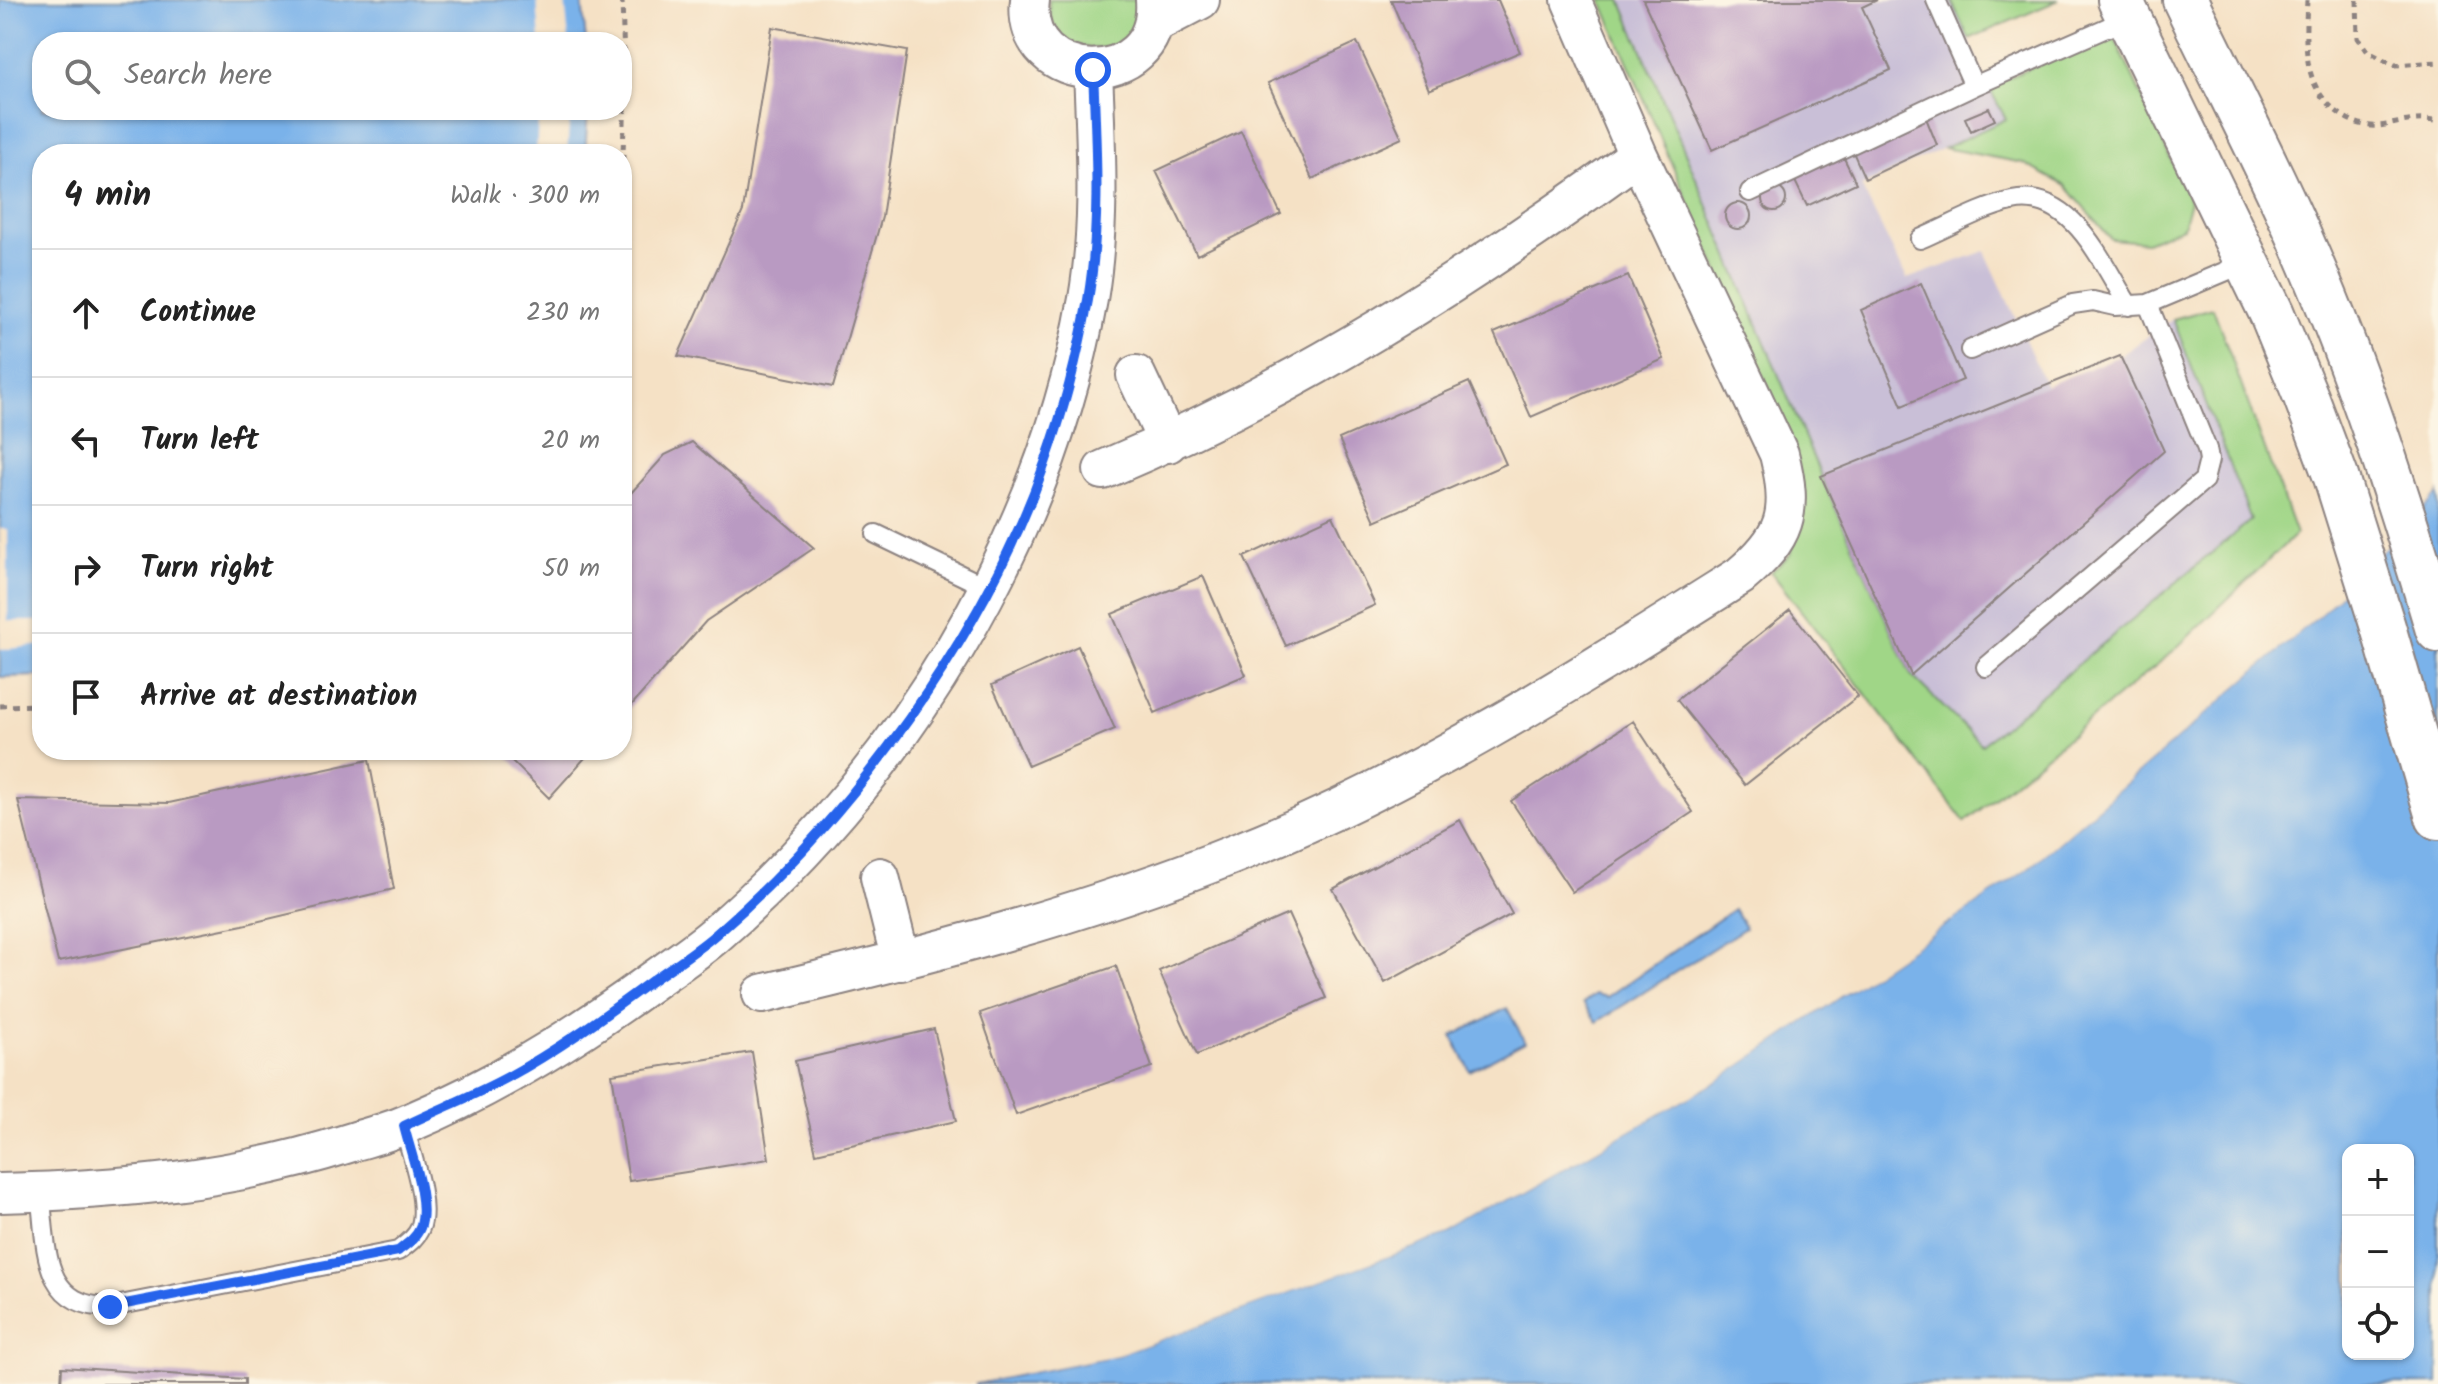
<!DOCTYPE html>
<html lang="en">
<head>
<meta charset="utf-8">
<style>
  :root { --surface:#fff; --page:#f6f6f6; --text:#222; --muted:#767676; --line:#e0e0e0 }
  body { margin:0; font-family:Kalam,sans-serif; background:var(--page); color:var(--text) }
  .controls { position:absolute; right:24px; bottom:24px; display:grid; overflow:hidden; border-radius:16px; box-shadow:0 2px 6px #0004 }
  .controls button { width:72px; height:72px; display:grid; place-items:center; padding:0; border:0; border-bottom:2px solid var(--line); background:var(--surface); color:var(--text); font:40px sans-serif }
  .stop { position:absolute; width:24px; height:24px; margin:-18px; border:6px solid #2563eb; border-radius:50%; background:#fff }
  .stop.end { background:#2563eb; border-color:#fff; box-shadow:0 2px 8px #0008 }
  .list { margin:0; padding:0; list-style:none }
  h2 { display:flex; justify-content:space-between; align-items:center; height:104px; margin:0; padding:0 32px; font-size:34px }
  h2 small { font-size:26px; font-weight:400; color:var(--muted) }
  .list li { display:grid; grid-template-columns:52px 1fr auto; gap:24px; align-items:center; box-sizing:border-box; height:128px; padding:0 32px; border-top:2px solid var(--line) }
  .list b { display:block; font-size:30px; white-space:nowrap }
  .list em { font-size:26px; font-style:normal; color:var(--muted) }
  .icon { flex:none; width:44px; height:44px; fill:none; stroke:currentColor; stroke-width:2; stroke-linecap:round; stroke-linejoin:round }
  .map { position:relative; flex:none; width:2438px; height:1384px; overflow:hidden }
  .search { position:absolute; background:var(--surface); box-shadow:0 2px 6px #0004; left:32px; top:32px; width:600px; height:88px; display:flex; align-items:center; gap:20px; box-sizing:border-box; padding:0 28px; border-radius:32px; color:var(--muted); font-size:30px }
  .panel { position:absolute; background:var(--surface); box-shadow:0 2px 6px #0004; left:32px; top:144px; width:600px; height:616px; border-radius:32px }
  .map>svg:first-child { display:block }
</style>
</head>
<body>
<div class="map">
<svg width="2438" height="1384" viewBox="0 0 2438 1384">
  <rect width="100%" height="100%" fill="#fcf5e5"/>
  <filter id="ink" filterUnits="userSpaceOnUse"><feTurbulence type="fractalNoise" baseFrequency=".0125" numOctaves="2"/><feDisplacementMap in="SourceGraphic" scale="16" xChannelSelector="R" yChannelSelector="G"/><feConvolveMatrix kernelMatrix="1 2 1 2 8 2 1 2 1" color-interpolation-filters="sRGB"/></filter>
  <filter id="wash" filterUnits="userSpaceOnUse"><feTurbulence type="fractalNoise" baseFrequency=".006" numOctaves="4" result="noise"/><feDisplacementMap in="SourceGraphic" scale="32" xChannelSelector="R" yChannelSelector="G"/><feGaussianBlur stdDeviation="1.8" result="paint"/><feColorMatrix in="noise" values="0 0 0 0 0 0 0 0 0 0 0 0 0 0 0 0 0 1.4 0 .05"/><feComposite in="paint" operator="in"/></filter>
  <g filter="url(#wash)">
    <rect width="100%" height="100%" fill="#f5e1c5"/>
    <path fill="#c9bfd7" d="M1622,0H1951L1988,86L2006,119L1861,186L1907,279L1985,251L2047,388L2120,356L2173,319L2251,520L1982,745L1911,675L1821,476Z"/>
    <path fill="#a0d687" stroke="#617c61" stroke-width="2" d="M1049,0H1138C1138,6 1138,14 1136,19C1122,68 1045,52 1049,0Z
      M1601,0H1621L1821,476L1911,675L1982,745L2251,520L2173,319L2213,308L2296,534L2171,653L1965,822L1771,572L1790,555L1805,496L1794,448Z
      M1951,0H2059L1969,39Z
      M2113,34L2190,201L2183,227L2146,242L2111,239L2066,186L2023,163L1944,148L2006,119L1988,86Z"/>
    <path fill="#7ab2ea" stroke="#4e6a92" stroke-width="2" fill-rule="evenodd" d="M0,0H582L586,42H42V110H588L585,154H42V676L0,677Z
      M2438,493V1384H975L1118,1355L1449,1234L1717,1081L2026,870L2326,609ZM2348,1150H2408V1354H2348Z
      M1734,909L1745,928L1597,1022L1583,1003L1595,994L1607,997Z
      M1507,1008L1525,1042L1470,1071L1452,1036Z"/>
    <path fill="#f5e1c5" d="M537,0H565L569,42H479L540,41Z
      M482,110H570L567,154H536L538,121L483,116Z
      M2438,489V493L2326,609L2026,870L1717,1081L1449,1234L1118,1355L971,1384L973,1380L1117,1352L1448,1230L1715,1077L2024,867L2323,606Z
      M0,529H8V621H42V645L0,650Z"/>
    <g id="blocks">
      <path fill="#b99ac2" d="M1391,0H1498L1520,52L1429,90Z
        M1643,0H1877L1862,7L1891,70L1712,150Z
        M772,27L907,51L882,217L833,387L678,356L743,211Z
        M1357,42L1402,138L1312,179L1268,83Z
        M1989,108L1995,120L1971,131L1965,118Z
        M1926,118L1937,145L1865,179L1853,152Z
        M1241,131L1281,214L1197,255L1156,171Z
        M1842,154L1856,183L1807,206L1793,177Z
        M1762 199a12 12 0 1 1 24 0a12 12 0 1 1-24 0Z
        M1725 216a13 13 0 1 1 26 0a13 13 0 1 1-26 0Z
        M1628,276L1664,359L1531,417L1494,333Z
        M1921,283L1963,380L1902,406L1861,310Z
        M2120,356L2164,451L1911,675L1821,476Z
        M1469,382L1506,464L1375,521L1339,439Z
        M692,442L814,548L706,621L622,716V503L665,455Z
        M1333,516L1375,605L1286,646L1244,557Z
        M1203,576L1246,675L1155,713L1112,614Z
        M1790,610L1858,696L1745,785L1677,700Z
        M1078,646L1115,729L1028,766L992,685Z
        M1633,721L1693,812L1572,892L1511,801Z
        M501,750H592L549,798Z
        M369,760L394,889L243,925L58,962L18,800L169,803Z
        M1460,820L1512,914L1385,983L1333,889Z
        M1288,914L1326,998L1197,1055L1159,971Z
        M1116,966L1152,1067L1016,1115L980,1013Z
        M934,1029L956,1121L816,1153L795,1061Z
        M752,1052L769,1159L629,1181L612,1074Z
        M62,1367L245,1379V1384H61Z"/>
    </g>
  </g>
  <g filter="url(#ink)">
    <use href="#blocks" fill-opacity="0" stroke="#8c8280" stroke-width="2"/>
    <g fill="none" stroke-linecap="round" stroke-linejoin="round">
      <defs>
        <path id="service" d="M1936,0L1974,86
          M1750,192L1974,86L2129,18
          M1920,239C1950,226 1981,208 2012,201C2073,188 2103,266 2129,306
          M1970,350L2073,304L2093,301L2115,306L2148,304L2248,262
          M876,534L988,588
          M1986,667L2204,480L2209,460L2207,449L2148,304
          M40,1192C47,1245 40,1307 110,1307L398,1251C407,1244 416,1238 420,1228C430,1203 410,1152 404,1126"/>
        <path id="minor" d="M1030,0C1019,89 1162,94 1155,0
          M1154,24L1200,0
          M1136,375L1168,443
          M1103,470C1294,390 1471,277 1638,155
          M880,877L901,961
          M762,994C923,956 1083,915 1237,853C1416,782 1578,678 1740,576C1786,537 1794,513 1779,454L1638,155L1571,0
          M0,1193C118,1190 235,1180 349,1143C368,1137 389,1132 407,1124C495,1087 574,1038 651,982C672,967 695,952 715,935C901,775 1045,542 1088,299C1101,222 1096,148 1093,70"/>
        <path id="tertiary" d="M2120,0L2272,314L2306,397L2336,477L2383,627L2438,817
          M2185,0C2225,84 2269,166 2306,252C2359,374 2400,502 2438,630"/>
      </defs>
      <use href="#service" stroke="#8c8280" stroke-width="22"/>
      <use href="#minor" stroke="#8c8280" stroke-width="42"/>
      <use href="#tertiary" stroke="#8c8280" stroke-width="48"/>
      <path stroke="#8c8280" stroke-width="5" stroke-dasharray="6 6" stroke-linecap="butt" d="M2307,0C2305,44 2301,89 2343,116C2352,122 2366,127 2378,126C2399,124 2416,116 2438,122
        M2357,0L2358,38L2368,52L2395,65L2438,62
        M622,185L625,93L622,0
        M0,706L42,705"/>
      <use href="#service" stroke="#fff" stroke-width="18"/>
      <use href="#minor" stroke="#fff" stroke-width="38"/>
      <use href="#tertiary" stroke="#fff" stroke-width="44"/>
    </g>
  </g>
  <g fill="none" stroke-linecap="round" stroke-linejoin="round" filter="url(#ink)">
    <path stroke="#2563eb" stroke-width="10" d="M110,1307L398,1251C407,1244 416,1238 420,1228C430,1203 410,1152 404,1126C439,1109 475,1095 508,1077C558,1050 604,1016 649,983C671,967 694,953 715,935C852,817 985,634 1045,463C1064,410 1078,355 1088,300C1101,223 1096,147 1093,70"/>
  </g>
</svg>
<div class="controls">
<button>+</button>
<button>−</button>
<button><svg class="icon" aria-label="locate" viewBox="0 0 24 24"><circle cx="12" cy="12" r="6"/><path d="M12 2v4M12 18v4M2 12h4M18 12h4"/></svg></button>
</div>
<div class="stop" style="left:1093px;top:70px"></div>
<div class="stop end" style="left:110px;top:1307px"></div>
<div class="search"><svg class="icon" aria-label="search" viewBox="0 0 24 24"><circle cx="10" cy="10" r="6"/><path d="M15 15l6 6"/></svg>Search here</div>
<section class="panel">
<h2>4 min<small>Walk · 300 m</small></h2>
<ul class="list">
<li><svg class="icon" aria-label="ahead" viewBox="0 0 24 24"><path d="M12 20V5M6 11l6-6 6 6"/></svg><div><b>Continue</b></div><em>230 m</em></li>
<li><svg class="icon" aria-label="left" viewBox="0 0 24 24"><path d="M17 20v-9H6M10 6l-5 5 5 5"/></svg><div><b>Turn left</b></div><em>20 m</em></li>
<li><svg class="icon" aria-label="right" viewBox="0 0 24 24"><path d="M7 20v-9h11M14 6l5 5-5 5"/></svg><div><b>Turn right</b></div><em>50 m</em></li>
<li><svg class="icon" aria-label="arrive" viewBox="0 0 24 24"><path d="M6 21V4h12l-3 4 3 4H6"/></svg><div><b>Arrive at destination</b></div></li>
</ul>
</section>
</div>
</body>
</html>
